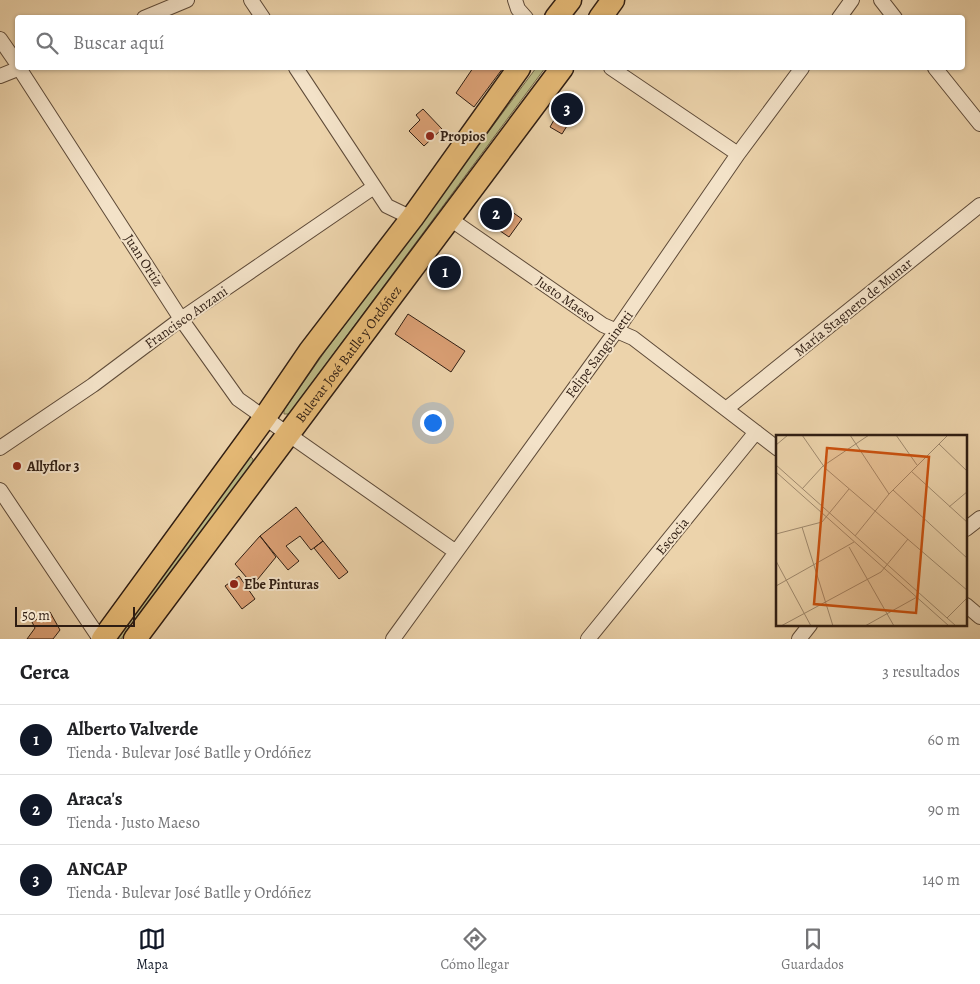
<!DOCTYPE html>
<html lang="es">
<head>
<meta charset="utf-8">
<style>
  :root { --surface:#fff; --page:#f6f6f6; --text:#202124; --muted:#757577; --line:#e0e0e0; --accent:#111827 }
  body { margin:0; font-family:Alegreya,serif; background:var(--page); color:var(--text) }
  .scale { position:absolute; left:15px; bottom:12px; width:120px; box-sizing:border-box; padding-left:5px; border:2px solid #2f1d12; border-top:0; font-size:14px; line-height:18px; white-space:nowrap; color:#2f1d12; -webkit-text-stroke:4px #f3e2c8; paint-order:stroke }
  .you { position:absolute; left:432px; top:422px; width:18px; height:18px; margin:-12px; border:4px solid #fff; border-radius:50%; background:#1a73e8; box-shadow:0 0 0 8px #1a73e833 }
  .badge { display:grid; place-items:center; width:32px; height:32px; border-radius:50%; background:var(--accent); color:#fff; font-size:16px; font-weight:700 }
  .pin { position:absolute; translate:-50% -50%; border:2px solid #fff; box-shadow:0 1px 5px #0006 }
  .list { margin:0; padding:0; list-style:none }
  h2 { display:flex; justify-content:space-between; align-items:center; height:65px; margin:0; padding:0 20px; font-size:21px }
  h2 small { font-size:16px; font-weight:400; color:var(--muted) }
  .list li { display:grid; grid-template-columns:32px 1fr auto; gap:15px; align-items:center; box-sizing:border-box; height:70px; padding:0 20px; border-top:1px solid var(--line) }
  .list b { display:block; font-size:19px; white-space:nowrap }
  .list p { margin:0; font-size:16px; white-space:nowrap; color:var(--muted) }
  .list em { font-size:16px; font-style:normal; color:var(--muted) }
  .icon { flex:none; width:28px; height:28px; fill:none; stroke:currentColor; stroke-width:2; stroke-linecap:round; stroke-linejoin:round }
  .map { position:relative; flex:none; width:980px; height:639px; overflow:hidden }
  .search { position:absolute; background:var(--surface); box-shadow:0 1px 4px #0004; left:15px; right:15px; top:15px; height:55px; display:flex; align-items:center; gap:12px; box-sizing:border-box; padding:0 18px; border-radius:5px; color:var(--muted); font-size:19px }
  .sheet { height:275px; background:var(--surface) }
  nav { display:flex; justify-content:space-around; align-items:center; box-sizing:border-box; height:70px; border-top:1px solid var(--line); background:var(--surface); font-size:14px; color:var(--muted) }
  nav a { display:grid; justify-items:center; gap:2px }
  nav .on { color:var(--accent) }
  .map>svg:first-child { display:block }
</style>
</head>
<body>
<div class="map">
<svg width="980" height="639" viewBox="0 0 980 639">
  <rect width="100%" height="100%" fill="#ecd3ab"/>
  <filter id="stains"><feTurbulence type="fractalNoise" baseFrequency=".004" numOctaves="4"/><feColorMatrix values="0 0 0 0 .2 0 0 0 0 .09 0 0 0 0 .02 0 0 0 .5 -.17"/></filter>
  <radialGradient id="worn" r=".72"><stop offset=".6" stop-color="#630" stop-opacity="0"/><stop offset="1" stop-color="#630" stop-opacity=".3"/></radialGradient>
  <path fill="#bcbb86" stroke="#766c4c" d="M536,68H545L289,414H284V410L326,350Z
    M250,456L253,459V463L121,639H111Z"/>
  <path fill="#dba075" stroke="#2f1d12" d="M473,68H503L474,107L456,93Z
    M567,104L578,111L572,122L560,115Z
    M423,109L442,129L424,146L409,131L420,120L416,115Z
    M558,113L570,121L562,134L550,127Z
    M497,201L522,219L509,237L484,220Z
    M408,314L465,351L451,372L395,334Z
    M296,507L323,541L311,550L300,536L286,546L299,561L288,570L260,536Z
    M260,536L276,557L253,585L235,564Z
    M323,541L348,572L339,579L314,548Z
    M239,576L255,599L242,609L225,586Z
    M50,612L60,630L53,639H27L35,628L32,622Z"/>
  <g fill="none" stroke-linecap="round" stroke-linejoin="round">
    <defs>
      <path id="minor" d="M251,0L263,18
        M515,0L518,9L526,18
        M881,0L895,18
        M144,18L187,0
        M839,18L852,0
        M0,39L18,65
        M19,68L181,319L238,399L456,552
        M296,68L387,206L412,218
        M611,68L738,154
        M935,68L980,124
        M0,76L20,68
        M450,219L603,325L633,338L778,449
        M726,409L980,205
        M0,448L93,385L181,319L374,187
        M0,490L100,639
        M966,529L980,518
        M966,605L980,617
        M393,639L616,331L738,154L802,68
        M588,639L756,432
        M799,639L810,625"/>
      <g id="primary">
        <path d="M556,18L570,0"/>
        <path d="M600,18L613,0"/>
        <path d="M103,639L265,417L310,351L412,218L519,68"/>
        <path id="s1" d="M135,639L562,68"/>
      </g>
    </defs>
    <use href="#minor" stroke="#5e4a38" stroke-width="16"/>
    <use href="#primary" stroke="#2f1d12" stroke-width="25"/>
    <use href="#minor" stroke="#f3e2c8" stroke-width="14"/>
    <use href="#primary" stroke="#e6ba76" stroke-width="22"/>
  </g>
  <g fill="#8f2418" stroke="#f3e2c8" stroke-width="2">
    <circle cx="430" cy="136" r="5"/>
    <circle cx="17" cy="466" r="5"/>
    <circle cx="234" cy="584" r="5"/>
  </g>
  <g text-anchor="middle" stroke-width="4" stroke-linejoin="round" paint-order="stroke">
    <g font-size="14" font-weight="bold" fill="#2f1d12" stroke="#f3e2c8" text-anchor="start">
      <text x="440" y="141">Propios</text>
      <text x="27" y="471">Allyflor 3</text>
      <text x="244" y="589">Ebe Pinturas</text>
    </g>
    <g font-size="14" fill="#2f1d12" stroke="#f3e2c8">
      <text transform="translate(144 260) rotate(57)" y="5">Juan Ortiz</text>
      <text transform="translate(566 299) rotate(35)" y="5">Justo Maeso</text>
      <text transform="translate(853 307) rotate(-39)" y="5">María Stagnero de Munar</text>
      <text transform="translate(186 317) rotate(-35)" y="5">Francisco Anzani</text>
      <text dy="5" stroke="none"><textPath href="#s1" startOffset="356">Bulevar José Batlle y Ordóñez</textPath></text>
      <text transform="translate(599 354) rotate(-54)" y="5">Felipe Sanguinetti</text>
      <text transform="translate(672 536) rotate(-51)" y="5">Escocia</text>
    </g>
  </g>
  <g transform="translate(776 435)">
    <rect width="191" height="191" fill="#ecd3ab"/>
    <path fill="none" stroke="#a08a6e" stroke-width="1" d="M26,0L49,33L192,156M74,0L113,59M120,0L141,30M163,9L192,37M0,10L12,0M0,30L180,191M135,36L192,88M0,37L173,191M26,54L47,31L93,0M117,55L192,124M173,72L192,56M26,92L57,191M0,99L46,87L73,54M79,101L113,59L172,0M73,112L118,191M0,126L35,191M0,151L78,107M171,183L192,162M5,191L105,137L132,104M89,191L141,162"/>
    <path fill="#cc500d" fill-opacity="0.15" stroke="#cc500d" stroke-width="2.5" d="M51,13L153,22L140,178L38,169Z"/>
    <rect width="191" height="191" fill="none" stroke="#2f1d12" stroke-width="2.5"/>
  </g>
  <rect width="100%" height="100%" filter="url(#stains)"/>
  <rect width="100%" height="100%" fill="url(#worn)"/>
</svg>
<div class="scale">50 m</div>
<div class="you"></div>
<div class="pin badge" style="left:445px;top:272px">1</div>
<div class="pin badge" style="left:496px;top:214px">2</div>
<div class="pin badge" style="left:567px;top:109px">3</div>
<div class="search"><svg class="icon" aria-label="search" viewBox="0 0 24 24"><circle cx="10" cy="10" r="6"/><path d="M15 15l6 6"/></svg>Buscar aquí</div>
</div>
<section class="sheet">
<h2>Cerca<small>3 resultados</small></h2>
<ul class="list">
<li><span class="badge">1</span><div><b>Alberto Valverde</b><p>Tienda · Bulevar José Batlle y Ordóñez</p></div><em>60 m</em></li>
<li><span class="badge">2</span><div><b>Araca's</b><p>Tienda · Justo Maeso</p></div><em>90 m</em></li>
<li><span class="badge">3</span><div><b>ANCAP</b><p>Tienda · Bulevar José Batlle y Ordóñez</p></div><em>140 m</em></li>
</ul>
</section>
<nav>
<a class="on"><svg class="icon" aria-label="map" viewBox="0 0 24 24"><path d="M3 6l6-2 6 2 6-2v14l-6 2-6-2-6 2zM9 4v14M15 6v14"/></svg>Mapa</a>
<a><svg class="icon" aria-label="directions" viewBox="0 0 24 24"><path d="M12 3l9 9-9 9-9-9zM9 14v-3h6M13 9l2 2-2 2"/></svg>Cómo llegar</a>
<a><svg class="icon" aria-label="saved" viewBox="0 0 24 24"><path d="M7 4h10v16l-5-4-5 4z"/></svg>Guardados</a>
</nav>
</body>
</html>
